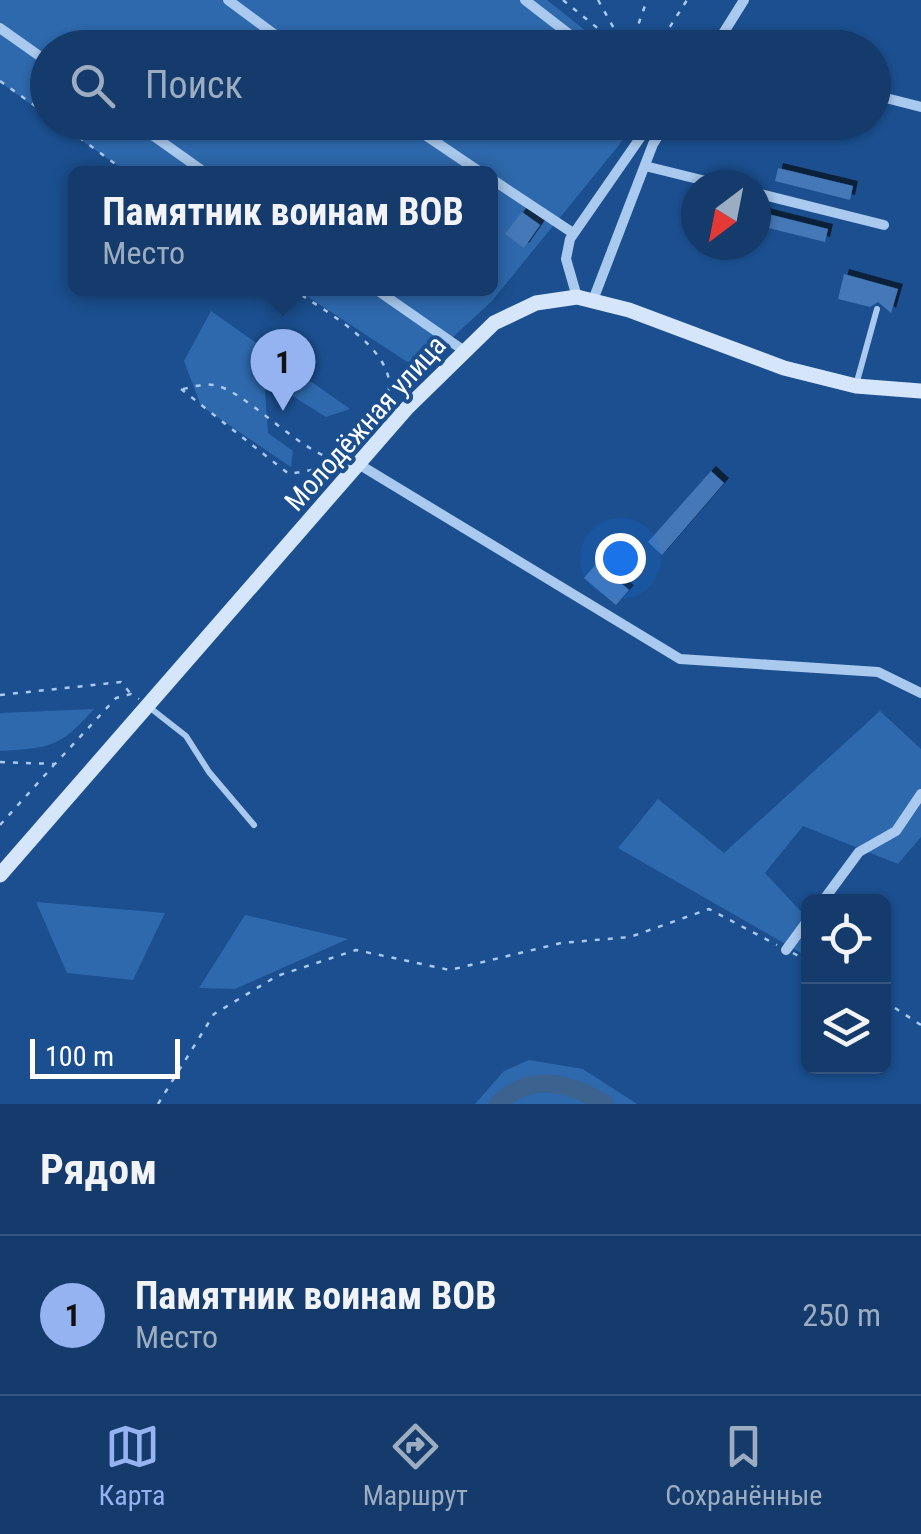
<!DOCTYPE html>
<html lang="ru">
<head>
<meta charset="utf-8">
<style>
  :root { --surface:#143b6b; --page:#214673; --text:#f1f3f6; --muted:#9dadc1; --line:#33557e; --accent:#95b2f1 }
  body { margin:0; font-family:"Roboto Condensed",sans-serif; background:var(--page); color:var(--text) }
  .controls { position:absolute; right:30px; bottom:30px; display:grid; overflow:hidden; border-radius:15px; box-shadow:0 2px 8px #0004 }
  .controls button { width:90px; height:90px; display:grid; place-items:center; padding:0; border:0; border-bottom:2px solid var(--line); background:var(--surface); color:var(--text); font:50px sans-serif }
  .compass { position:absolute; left:681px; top:170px; width:90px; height:90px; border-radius:50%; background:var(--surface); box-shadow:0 2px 8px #0004; rotate:212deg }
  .scale { position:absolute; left:30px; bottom:25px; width:150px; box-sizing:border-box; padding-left:10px; border:5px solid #fff; border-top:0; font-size:28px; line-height:35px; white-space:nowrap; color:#fff; -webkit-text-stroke:8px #1b4f8f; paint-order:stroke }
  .you { position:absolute; left:620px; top:558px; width:35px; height:35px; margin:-25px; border:8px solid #fff; border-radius:50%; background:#1a73e8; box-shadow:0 0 0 15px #1a73e833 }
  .badge { display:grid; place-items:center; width:65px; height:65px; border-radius:50%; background:var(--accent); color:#111; font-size:32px; font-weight:700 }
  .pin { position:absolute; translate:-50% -82px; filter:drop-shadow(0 2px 5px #0008) }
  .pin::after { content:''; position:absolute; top:52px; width:35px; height:30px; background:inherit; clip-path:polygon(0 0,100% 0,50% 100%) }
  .popup { position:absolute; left:68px; top:166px; width:430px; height:130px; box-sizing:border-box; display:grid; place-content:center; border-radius:15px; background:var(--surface); filter:drop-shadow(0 2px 8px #0005); font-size:32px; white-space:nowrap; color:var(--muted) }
  .popup b { font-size:38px; color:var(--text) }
  .popup::after { content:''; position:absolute; left:50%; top:100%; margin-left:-20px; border:20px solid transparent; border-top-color:var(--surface) }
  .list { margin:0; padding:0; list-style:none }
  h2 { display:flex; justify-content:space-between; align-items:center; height:130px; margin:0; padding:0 40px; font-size:42px }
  h2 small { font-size:32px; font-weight:400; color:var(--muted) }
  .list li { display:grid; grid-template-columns:65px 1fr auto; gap:30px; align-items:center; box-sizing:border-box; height:160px; padding:0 40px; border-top:2px solid var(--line) }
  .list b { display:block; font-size:38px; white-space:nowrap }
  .list p { margin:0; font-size:32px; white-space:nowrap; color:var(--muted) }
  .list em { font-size:32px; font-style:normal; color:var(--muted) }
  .icon { flex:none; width:55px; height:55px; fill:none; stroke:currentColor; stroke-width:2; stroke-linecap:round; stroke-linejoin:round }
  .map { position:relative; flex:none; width:921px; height:1104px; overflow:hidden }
  .search { position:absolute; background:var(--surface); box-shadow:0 2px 8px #0004; left:30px; right:30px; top:30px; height:110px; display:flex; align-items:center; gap:25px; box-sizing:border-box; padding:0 35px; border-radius:55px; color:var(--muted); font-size:38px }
  .sheet { height:290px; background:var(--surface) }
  nav { display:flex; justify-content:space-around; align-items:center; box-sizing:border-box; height:140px; border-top:2px solid var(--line); background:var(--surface); font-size:28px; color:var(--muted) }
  nav a { display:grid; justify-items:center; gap:5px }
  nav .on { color:var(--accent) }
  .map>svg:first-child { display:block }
</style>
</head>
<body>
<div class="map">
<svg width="921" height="1104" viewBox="0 0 921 1104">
  <defs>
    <filter id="shadow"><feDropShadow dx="5" dy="-5" stdDeviation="0" flood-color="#0009"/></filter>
  </defs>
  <rect width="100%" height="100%" fill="#1b4f8f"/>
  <path fill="#2e69ad" d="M0,0H547L606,47L48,48L47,116L0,82Z
    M57,123H637L491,302L418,369L296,289L490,288V174L128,173Z
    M211,311L350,409L326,417L264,378L268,433L293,451L291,467L201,406L184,361Z
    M94,709C60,747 51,748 0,751V713Z
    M880,711L921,749V837L898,864L803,826L765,873L808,919V957L618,848L658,799L724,853Z
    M36,902L165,913L133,980L67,973Z
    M245,915L348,939L235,989L199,988Z
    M529,1060L583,1069L637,1104H475L504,1071Z"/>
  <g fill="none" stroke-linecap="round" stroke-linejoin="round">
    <path stroke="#3c6290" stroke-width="18" d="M498,1104C530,1072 569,1082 605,1104"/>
  </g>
  <path fill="#4478b7" filter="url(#shadow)" d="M778,168L853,186L850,200L775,181Z
    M756,211L828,229L825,242L756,225Z
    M522,212L540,225L524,248L505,234Z
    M844,274L898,289L891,313L878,302L870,307L838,299Z
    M711,471L724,483L662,555L648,542Z
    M597,563L629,590L616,605L584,578Z"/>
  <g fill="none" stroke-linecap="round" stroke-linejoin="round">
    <path stroke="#a9c9ee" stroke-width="2.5" stroke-dasharray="5 8" stroke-linecap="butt" d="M563,0L622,48
      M598,0L625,48
      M630,48L647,0
      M638,48L666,33L687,0
      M0,81L48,115
      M58,122L129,174
      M291,288C321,309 399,350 388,393C384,410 367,425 361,442
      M181,389L289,474L312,470L330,458L341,461
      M183,389C192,387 205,383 214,385C243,390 290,442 327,457
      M0,695L121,682L131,694
      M0,762L55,764L116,698L131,694L139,699
      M0,825L54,765
      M793,953L808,961
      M884,1001L921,1025
      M158,1104L214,1014L277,976L356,950L450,970L561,943L630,937L709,909L777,945"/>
    <path stroke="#a9c9ee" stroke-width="6" d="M856,385L877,309
      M149,707L186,736L209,772L254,825"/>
    <path stroke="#a9c9ee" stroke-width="10" d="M228,0L293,48
      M525,0L587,48
      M0,28L48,62
      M714,48L744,0
      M874,95L921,107
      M134,122L207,174
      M406,122L483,174
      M645,166L722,185
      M490,178L573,233
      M756,193L884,225
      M374,288L463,350
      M577,297L566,259L570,239L647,128V122
      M593,300L653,144L667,122
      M360,465L680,659L878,672L921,693
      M822,902L859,852L896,831L921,794
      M786,950L808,920"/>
    <path stroke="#d6e6fa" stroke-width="15" d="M0,875L406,409L494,323L536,303L577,297L629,310L784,368L856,386L921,391"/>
  </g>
  <g text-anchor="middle" stroke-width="8" stroke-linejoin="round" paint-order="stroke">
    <g font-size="28" fill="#fff" stroke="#1b4f8f">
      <text transform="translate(365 423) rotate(-48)" y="10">Молодёжная улица</text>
    </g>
  </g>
</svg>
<div class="controls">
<button><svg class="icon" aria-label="locate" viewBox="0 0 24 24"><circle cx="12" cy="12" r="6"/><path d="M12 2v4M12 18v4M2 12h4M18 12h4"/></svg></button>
<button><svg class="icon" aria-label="layers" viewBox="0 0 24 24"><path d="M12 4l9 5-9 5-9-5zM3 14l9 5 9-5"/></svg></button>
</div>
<svg class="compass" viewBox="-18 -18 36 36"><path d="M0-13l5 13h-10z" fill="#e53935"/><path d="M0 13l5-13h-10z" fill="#9dadc1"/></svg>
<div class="scale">100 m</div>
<div class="you"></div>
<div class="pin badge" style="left:283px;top:411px">1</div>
<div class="popup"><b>Памятник воинам ВОВ</b>Место</div>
<div class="search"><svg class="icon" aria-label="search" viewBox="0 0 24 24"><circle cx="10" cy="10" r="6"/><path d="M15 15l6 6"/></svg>Поиск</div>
</div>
<section class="sheet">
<h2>Рядом<small></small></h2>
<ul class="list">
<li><span class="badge">1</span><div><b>Памятник воинам ВОВ</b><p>Место</p></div><em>250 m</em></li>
</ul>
</section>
<nav>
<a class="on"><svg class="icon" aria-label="map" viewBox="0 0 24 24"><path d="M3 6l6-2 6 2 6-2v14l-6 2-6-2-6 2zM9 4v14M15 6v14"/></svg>Карта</a>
<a><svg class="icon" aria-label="directions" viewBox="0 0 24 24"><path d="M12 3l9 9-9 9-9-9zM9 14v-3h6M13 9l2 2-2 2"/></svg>Маршрут</a>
<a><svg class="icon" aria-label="saved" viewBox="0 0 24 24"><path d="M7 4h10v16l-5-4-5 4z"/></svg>Сохранённые</a>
</nav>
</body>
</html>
